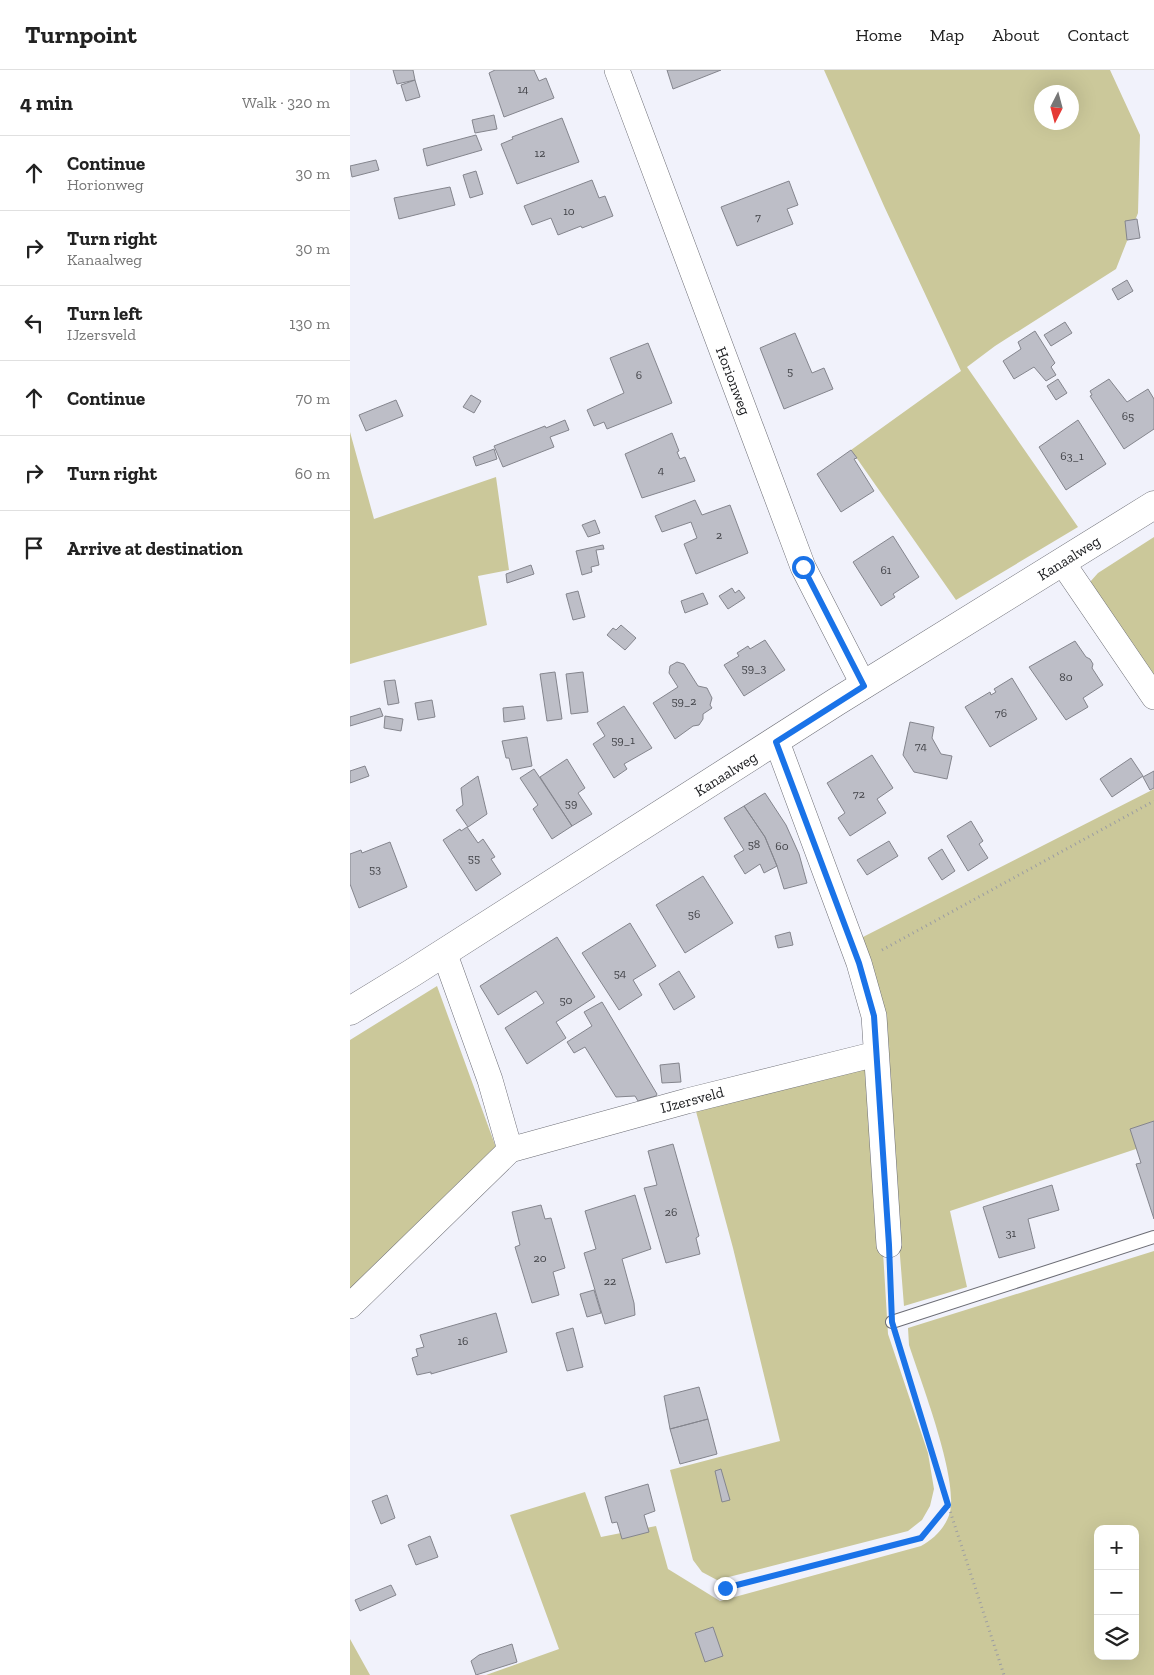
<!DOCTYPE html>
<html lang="en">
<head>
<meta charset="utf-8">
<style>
  :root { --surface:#fff; --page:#f6f6f6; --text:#222; --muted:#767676; --line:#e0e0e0 }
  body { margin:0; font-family:"Zilla Slab",serif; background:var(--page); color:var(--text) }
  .controls { position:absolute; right:15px; bottom:15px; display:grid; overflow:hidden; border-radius:10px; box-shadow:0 5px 20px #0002 }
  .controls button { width:45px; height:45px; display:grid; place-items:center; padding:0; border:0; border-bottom:1px solid var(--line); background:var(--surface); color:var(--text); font:25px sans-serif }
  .compass { position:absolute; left:684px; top:15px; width:45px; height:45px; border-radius:50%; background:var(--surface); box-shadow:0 5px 20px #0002; rotate:186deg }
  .stop { position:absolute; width:15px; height:15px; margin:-11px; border:4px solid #1a73e8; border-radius:50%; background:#fff }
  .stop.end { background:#1a73e8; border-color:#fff; box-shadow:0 1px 5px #0008 }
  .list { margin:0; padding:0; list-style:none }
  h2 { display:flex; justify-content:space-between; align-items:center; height:65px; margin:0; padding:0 20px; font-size:21px }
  h2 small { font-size:16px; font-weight:400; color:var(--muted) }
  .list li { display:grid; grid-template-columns:32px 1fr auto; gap:15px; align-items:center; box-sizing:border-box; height:75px; padding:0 20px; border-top:1px solid var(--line) }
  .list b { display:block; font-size:19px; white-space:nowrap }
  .list p { margin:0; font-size:16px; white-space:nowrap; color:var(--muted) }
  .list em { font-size:16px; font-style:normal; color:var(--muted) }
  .icon { flex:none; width:28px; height:28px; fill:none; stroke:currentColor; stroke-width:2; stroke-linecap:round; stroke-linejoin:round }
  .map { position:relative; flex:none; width:804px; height:1605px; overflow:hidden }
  header { display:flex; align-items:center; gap:30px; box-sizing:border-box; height:70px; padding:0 25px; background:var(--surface); border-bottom:1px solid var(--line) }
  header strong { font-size:24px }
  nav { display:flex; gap:28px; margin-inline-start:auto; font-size:18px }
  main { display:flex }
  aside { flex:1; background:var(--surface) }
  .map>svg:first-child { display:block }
</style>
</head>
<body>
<header>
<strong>Turnpoint</strong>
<nav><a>Home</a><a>Map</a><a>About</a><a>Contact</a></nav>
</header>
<main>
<aside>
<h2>4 min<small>Walk · 320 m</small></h2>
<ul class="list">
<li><svg class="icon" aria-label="ahead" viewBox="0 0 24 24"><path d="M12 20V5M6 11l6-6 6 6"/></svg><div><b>Continue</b><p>Horionweg</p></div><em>30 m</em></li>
<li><svg class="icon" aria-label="right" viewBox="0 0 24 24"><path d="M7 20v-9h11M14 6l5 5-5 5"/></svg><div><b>Turn right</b><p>Kanaalweg</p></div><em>30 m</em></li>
<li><svg class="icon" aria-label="left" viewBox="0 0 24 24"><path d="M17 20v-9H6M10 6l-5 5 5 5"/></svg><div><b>Turn left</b><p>IJzersveld</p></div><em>130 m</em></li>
<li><svg class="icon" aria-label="ahead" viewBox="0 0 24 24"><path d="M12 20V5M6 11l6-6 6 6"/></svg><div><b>Continue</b></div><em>70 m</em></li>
<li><svg class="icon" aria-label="right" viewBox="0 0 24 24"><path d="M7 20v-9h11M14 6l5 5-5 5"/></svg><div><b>Turn right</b></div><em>60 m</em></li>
<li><svg class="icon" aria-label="arrive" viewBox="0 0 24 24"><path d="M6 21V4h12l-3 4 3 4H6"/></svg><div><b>Arrive at destination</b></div></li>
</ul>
</aside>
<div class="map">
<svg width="804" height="1605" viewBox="0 0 804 1605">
  <rect width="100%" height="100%" fill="#f1f2fb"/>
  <path fill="#cbc89a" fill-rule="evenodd" d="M474,0H760L790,65L788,143L766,199L645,276L617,297L728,457L606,530L501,380L611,301L534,136ZM692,22H722V52H692Z
    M0,362L24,449L146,407L159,500L128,506L137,555L0,594Z
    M804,467V606L740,512L748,503Z
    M804,719V1073L600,1141L617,1217L554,1236L535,998L511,868Z
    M87,916L148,1083L0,1221V970Z
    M516,999L532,1165L538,1264L578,1383L584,1419L580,1436L572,1450L558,1461L367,1510L352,1502L343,1490L320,1400L430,1371L383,1178L344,1034Z
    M804,1181V1605H136L209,1579L160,1445L235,1422L251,1467L306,1456L318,1499L370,1531L571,1476C584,1469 596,1457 600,1442C608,1407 571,1312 559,1275L558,1258ZM748,1459H785V1586H748Z
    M0,1569L20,1605H0Z"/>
  <path fill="#bdbec7" stroke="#84858d" d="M43,0H63L65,10L47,14Z
    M145,0H184L189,11L196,8L204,28L154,47L139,3Z
    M317,0H371L323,19Z
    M65,10L70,27L56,31L51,15Z
    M144,45L147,59L125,63L122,50Z
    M212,48L229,92L167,114L151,74L163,69L162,67Z
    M126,65L132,80L77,96L73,79Z
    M26,90L29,100L2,107L0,96Z
    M126,101L133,124L120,128L113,105Z
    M242,110L249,128L255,126L263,146L232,158L231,156L208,165L201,148L182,155L174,136Z
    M439,111L448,135L437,139L443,154L387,176L371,137Z
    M100,117L105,135L49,149L44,128Z
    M787,149L790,168L777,170L775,151Z
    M777,210L783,221L768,230L762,219Z
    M715,252L722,263L701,276L694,265Z
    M685,261L705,293L701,297L706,305L696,311L684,297L664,309L653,291L671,279L668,272Z
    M445,263L462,303L474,298L483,319L434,339L410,278Z
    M298,273L322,333L257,359L254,352L244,356L237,340L274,323L260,288Z
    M708,309L717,323L706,330L697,316Z
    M759,309L777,332L798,319L804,329V359L774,379L740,326L742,325L740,321Z
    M121,325L131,331L124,343L113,337Z
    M46,330L53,346L16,361L9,345Z
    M215,350L219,360L200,367L204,377L153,397L144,376L195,356L196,358Z
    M728,350L756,394L716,420L689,377Z
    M322,363L329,381L327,382L330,389L335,387L345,411L292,428L275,384Z
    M144,379L147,389L126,396L123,387Z
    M501,380L507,388L504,389L524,421L491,442L467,404Z
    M345,430L352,445L380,435L398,483L346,504L334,474L347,468L341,452L312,462L305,446Z
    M245,450L250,463L238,467L232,455Z
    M543,466L569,507L543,524L545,527L531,536L503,492Z
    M253,475L254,479L246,480L249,495L241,497L242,502L232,505L226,481Z
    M181,495L184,504L157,513L156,504Z
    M382,518L385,523L389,520L395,528L378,539L369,526Z
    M228,521L235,547L223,550L216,524Z
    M353,523L358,534L335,543L331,531Z
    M271,555L286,568L275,580L257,565L263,558L266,560Z
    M415,570L435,600L394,626L374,595L389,586L387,583L398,576L400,579Z
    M725,571L736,587L740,589L743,594L742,598L753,615L733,628L738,637L716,650L679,597Z
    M327,592L334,594L348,616L357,618L362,628L360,635L362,638L353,644V649L349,655L343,656L325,669L303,633L328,617L319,603L320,596Z
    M205,602L212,649L197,651L190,604Z
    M233,602L238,642L221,644L216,604Z
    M662,608L687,649L640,677L615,637L640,622L641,625L646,622L644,619Z
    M45,610L49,633L38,635L34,611Z
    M82,630L85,647L68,650L65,633Z
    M173,636L175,649L154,652L153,638Z
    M274,636L302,678L274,694L277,699L264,708L243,674L255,666L247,653Z
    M30,638L33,646L0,656V647Z
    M35,646L53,649L51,661L34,658Z
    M560,652L584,657L582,668L591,684L602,686L597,709L564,702L553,685Z
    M177,667L182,696L162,700L159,688H156L152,671Z
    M522,685L543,718L527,729L536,743L500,766L488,748L495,743L477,713Z
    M781,688L793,706L762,727L750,709Z
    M217,689L235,718L228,723L242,744L222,756L190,707Z
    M15,696L19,706L0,713V701Z
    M184,699L222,756L202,769L183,739L188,735L170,708Z
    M804,701V718L800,720L793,707Z
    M128,706L137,744L118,757L106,740L113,735L111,718Z
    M415,723L436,755L449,784L457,813L434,819L427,796L415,767L394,736Z
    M394,736L415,767L427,796L414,803L410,794L395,804L384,786L394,780L374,748Z
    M621,751L633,771L629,774L638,788L618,801L597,766Z
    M117,757L128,773L133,769L145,787L141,789L151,804L126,821L93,770L110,759L111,761Z
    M539,771L548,786L517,805L507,790Z
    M40,772L57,817L9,838L0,814V784L11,780L12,783Z
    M592,779L605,801L592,810L578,788Z
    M353,806L383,853L335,883L306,835Z
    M280,853L306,896L283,910L292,925L269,940L232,883Z
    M440,862L443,875L428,878L425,866Z
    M207,867L245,927L206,952L216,968L177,994L155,958L194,933L186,921L148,945L130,916Z
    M329,901L345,927L324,940L309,914Z
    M252,932L307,1024L306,1026L288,1031L285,1026L266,1027L235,977L224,983L217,972L242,956L234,942Z
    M329,993L331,1012L312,1013L310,995Z
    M804,1051V1149L786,1094L791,1093L780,1059Z
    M323,1074L349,1166L346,1168L350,1184L316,1193L294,1118L307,1115L298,1081Z
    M702,1115L709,1140L678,1149L685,1178L649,1188L633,1137Z
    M285,1125L301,1179L272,1189L284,1233L285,1245L255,1254L234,1183L246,1179L235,1141Z
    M191,1135L195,1149L201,1148L215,1198L203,1202L209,1225L182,1233L165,1177L170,1175L162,1142Z
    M244,1220L251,1243L237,1247L230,1224Z
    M146,1243L157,1282L81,1304V1302L67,1305L62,1288L68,1286L66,1279L74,1277L70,1265Z
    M223,1258L233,1297L217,1301L206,1263Z
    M349,1317L358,1349L320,1359L314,1326Z
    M358,1349L367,1384L330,1394L320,1359Z
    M371,1399L380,1430L372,1432L365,1401Z
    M298,1414L305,1441L294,1445L299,1462L272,1469L267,1452L262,1453L255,1427Z
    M37,1425L45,1448L31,1454L22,1431Z
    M80,1466L88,1487L66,1495L58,1475Z
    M41,1515L46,1525L10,1541L5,1530Z
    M363,1557L373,1586L355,1592L345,1563Z
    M162,1574L167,1592L126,1605L121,1591L129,1585Z"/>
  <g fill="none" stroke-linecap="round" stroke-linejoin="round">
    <defs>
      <path id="lane" d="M542,1252L804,1167"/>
      <path id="street" d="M267,0L453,497L514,616
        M712,492L804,627
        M427,672L509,893L524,946L539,1175
        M94,882L140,1010L160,1080
        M0,1236L160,1080L337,1031L526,984"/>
      <path id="secondary" d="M0,941L62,903L486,632L804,435"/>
    </defs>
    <use href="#lane" stroke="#6c6d75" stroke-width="14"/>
    <use href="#street" stroke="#6c6d75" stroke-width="26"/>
    <use href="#secondary" stroke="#6c6d75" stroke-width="29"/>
    <path stroke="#9b9ca2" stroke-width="3" stroke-dasharray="1 4" stroke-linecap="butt" d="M532,880L804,731
      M540,1201L541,1232
      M547,1270L598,1435L654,1605
      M375,1518L571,1468L597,1435"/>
    <use href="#lane" stroke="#fff" stroke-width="12"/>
    <use href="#street" stroke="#fff" stroke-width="25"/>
    <use href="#secondary" stroke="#fff" stroke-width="28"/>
  </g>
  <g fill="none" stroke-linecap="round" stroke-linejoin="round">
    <path stroke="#1a73e8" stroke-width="6" d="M375,1518L571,1468L598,1435L542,1252L539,1175L524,946L509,893L426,672L514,616L453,497"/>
  </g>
  <g text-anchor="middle" stroke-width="4" stroke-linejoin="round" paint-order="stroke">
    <g font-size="12" fill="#424348">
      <text x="173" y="23">14</text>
      <text x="190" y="87">12</text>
      <text x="219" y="145">10</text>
      <text x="408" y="151">7</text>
      <text x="440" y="305">5</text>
      <text x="289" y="309">6</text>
      <text x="778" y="350">65</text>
      <text x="722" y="390">63_1</text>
      <text x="311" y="404">4</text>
      <text x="369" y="469">2</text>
      <text x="536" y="504">61</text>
      <text x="404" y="602">59_3</text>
      <text x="716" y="611">80</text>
      <text x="334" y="635">59_2</text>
      <text x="651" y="647">76</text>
      <text x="273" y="674">59_1</text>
      <text x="571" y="680">74</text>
      <text x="509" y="728">72</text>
      <text x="221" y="737">59</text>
      <text x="404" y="778">58</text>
      <text x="432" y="780">60</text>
      <text x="124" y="792">55</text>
      <text x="25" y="803">53</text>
      <text x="344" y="848">56</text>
      <text x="270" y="907">54</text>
      <text x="216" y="934">50</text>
      <text x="321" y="1146">26</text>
      <text x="661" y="1167">31</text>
      <text x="190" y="1192">20</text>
      <text x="260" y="1215">22</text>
      <text x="113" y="1275">16</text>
    </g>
    <g font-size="15" fill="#191a1d" stroke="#fff">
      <text transform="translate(383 311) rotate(69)" y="5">Horionweg</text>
      <text transform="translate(719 488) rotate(-32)" y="5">Kanaalweg</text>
      <text transform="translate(376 704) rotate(-32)" y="5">Kanaalweg</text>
      <text transform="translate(342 1030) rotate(-15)" y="5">IJzersveld</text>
    </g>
  </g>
</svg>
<div class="controls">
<button>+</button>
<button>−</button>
<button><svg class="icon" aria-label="layers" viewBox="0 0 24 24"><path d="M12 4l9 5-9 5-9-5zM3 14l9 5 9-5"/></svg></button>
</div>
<svg class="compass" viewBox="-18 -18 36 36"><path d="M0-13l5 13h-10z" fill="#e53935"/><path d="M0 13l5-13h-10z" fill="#767676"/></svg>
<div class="stop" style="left:453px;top:497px"></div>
<div class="stop end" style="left:375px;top:1518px"></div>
</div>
</main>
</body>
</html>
